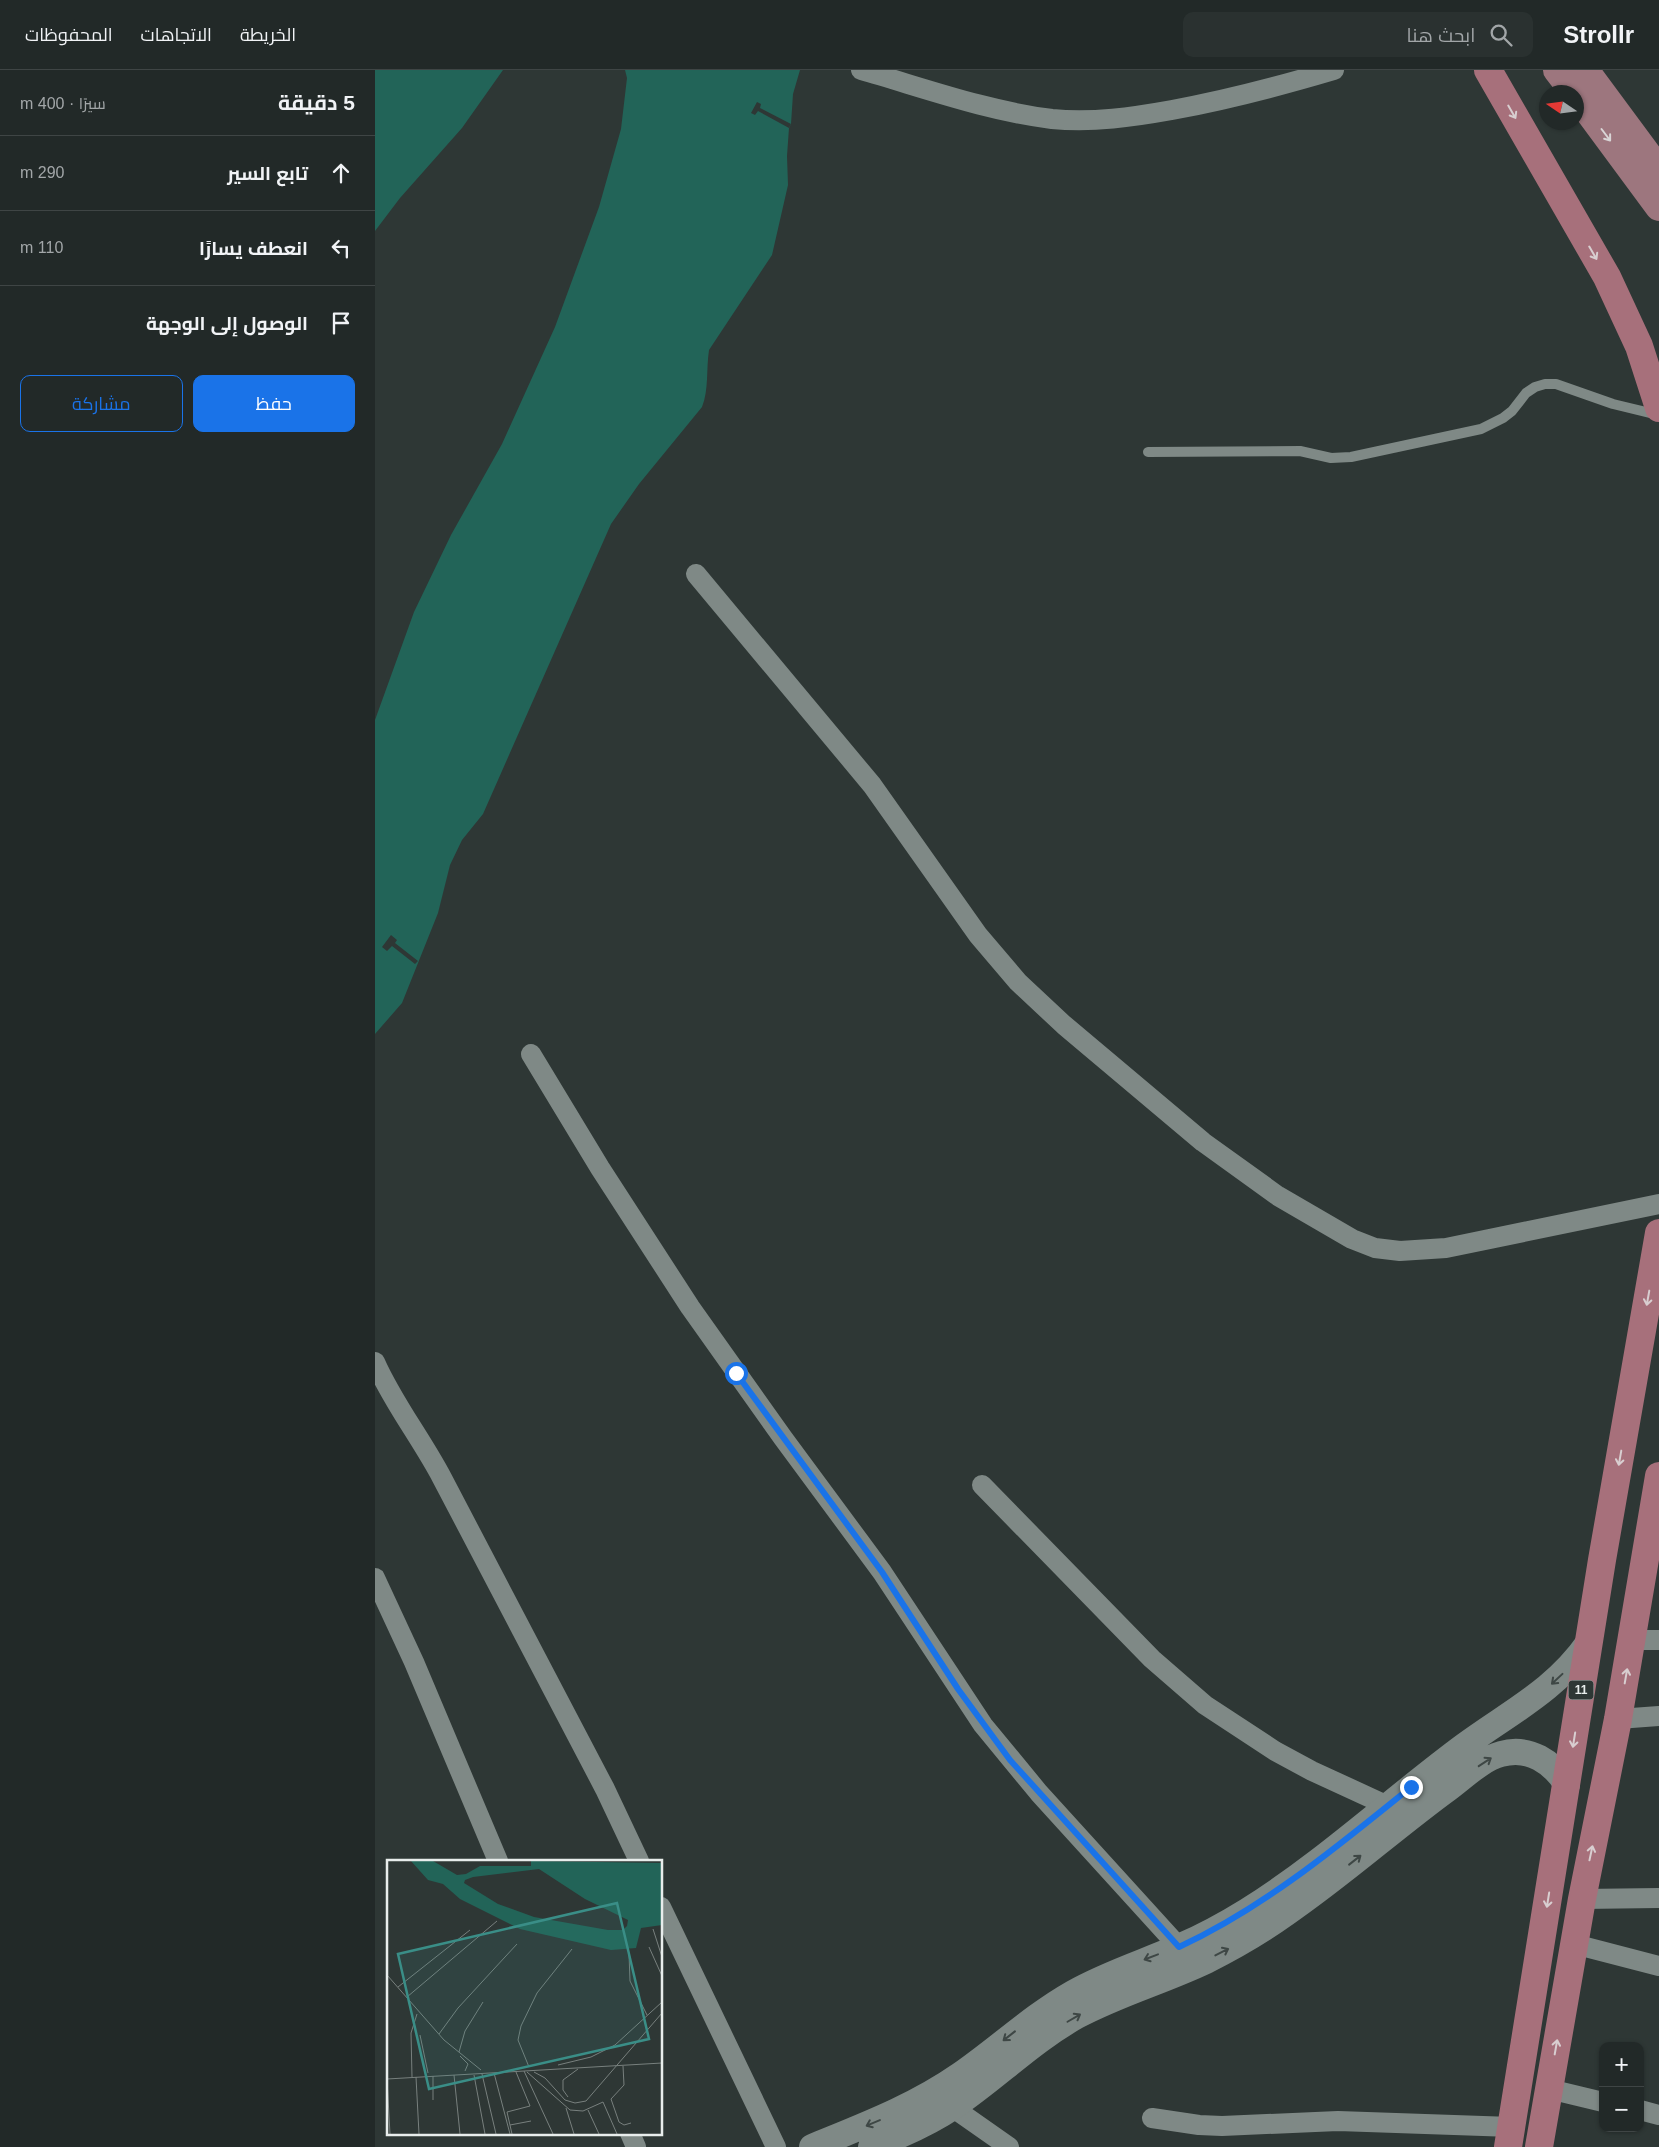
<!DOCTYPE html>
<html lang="ar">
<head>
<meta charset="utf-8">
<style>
  :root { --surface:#222928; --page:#2a3130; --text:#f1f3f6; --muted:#a2a6a8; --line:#3f4545; --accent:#1a73e8 }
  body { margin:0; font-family:Arial,Cairo,sans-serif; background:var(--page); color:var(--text); direction:rtl }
  .controls { position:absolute; right:15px; bottom:15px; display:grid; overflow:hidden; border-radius:10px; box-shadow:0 1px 4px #0004 }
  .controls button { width:45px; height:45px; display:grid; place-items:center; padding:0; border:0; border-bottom:1px solid var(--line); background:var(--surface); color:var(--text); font:25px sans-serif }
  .compass { position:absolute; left:1164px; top:15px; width:45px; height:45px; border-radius:50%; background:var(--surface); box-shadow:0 1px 4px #0004; rotate:283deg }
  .stop { position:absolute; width:15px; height:15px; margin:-11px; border:4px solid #1a73e8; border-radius:50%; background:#fff }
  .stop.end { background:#1a73e8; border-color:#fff; box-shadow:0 1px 5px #0008 }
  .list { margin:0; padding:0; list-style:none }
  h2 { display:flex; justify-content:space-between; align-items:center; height:65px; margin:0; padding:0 20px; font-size:21px }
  h2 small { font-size:16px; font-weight:400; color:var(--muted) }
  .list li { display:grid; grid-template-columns:32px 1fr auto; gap:15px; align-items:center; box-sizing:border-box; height:75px; padding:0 20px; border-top:1px solid var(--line) }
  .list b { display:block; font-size:19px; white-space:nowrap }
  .list em { font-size:16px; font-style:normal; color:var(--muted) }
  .actions { display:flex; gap:10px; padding:15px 20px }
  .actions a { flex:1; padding:11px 0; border:1px solid var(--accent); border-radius:10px; text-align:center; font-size:18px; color:var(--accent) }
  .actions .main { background:var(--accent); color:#fff }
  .icon { flex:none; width:28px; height:28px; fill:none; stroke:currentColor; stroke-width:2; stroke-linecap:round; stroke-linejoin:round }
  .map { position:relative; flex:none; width:1284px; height:2077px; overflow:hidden; direction:ltr }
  header { display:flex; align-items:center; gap:30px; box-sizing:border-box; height:70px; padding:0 25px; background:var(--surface); border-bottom:1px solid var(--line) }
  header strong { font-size:24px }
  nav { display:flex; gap:28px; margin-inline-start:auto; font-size:18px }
  .search { width:350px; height:45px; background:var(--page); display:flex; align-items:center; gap:12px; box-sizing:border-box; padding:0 18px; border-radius:10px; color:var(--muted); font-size:19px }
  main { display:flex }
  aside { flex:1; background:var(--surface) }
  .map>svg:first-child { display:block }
</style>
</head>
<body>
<header>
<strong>Strollr</strong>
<div class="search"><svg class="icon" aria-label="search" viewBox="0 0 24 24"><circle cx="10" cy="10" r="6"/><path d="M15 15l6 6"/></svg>ابحث هنا</div>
<nav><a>الخريطة</a><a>الاتجاهات</a><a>المحفوظات</a></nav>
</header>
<main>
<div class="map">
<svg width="1284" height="2077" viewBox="0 0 1284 2077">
  <rect width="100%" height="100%" fill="#2e3735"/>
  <path fill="#226458" d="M0,0H128L87,58L25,128L0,161Z
    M250,0H425L418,24L416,54L414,58L412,86L413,115L397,185L334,280C331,300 334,319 327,337L264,414L236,454L108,744L87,770L75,795L63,843L27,933L0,964V650L39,542L76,465L127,374L180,257L224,137L246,59L252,8Z"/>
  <path fill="#2e3735" d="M382,32L386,34L385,38L416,54L414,58L383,41L380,45L376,43Z
    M16,865L22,870L20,873L43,891L40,894L17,876L12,881L7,877Z"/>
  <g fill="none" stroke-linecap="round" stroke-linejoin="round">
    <path stroke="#7f8986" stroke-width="10" d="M773,382L925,381L956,388L976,387L1106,359L1128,348L1137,341L1151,323L1160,317L1170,314H1181L1238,334L1283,345"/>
    <path stroke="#7f8986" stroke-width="20" d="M486,0C549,18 612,41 677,49C718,53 758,47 797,40C852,30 905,16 959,0
      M321,504L497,715L603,865L643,912L689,955L828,1072L903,1126L977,1169L1000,1178L1025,1181L1071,1178L1284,1134
      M156,984L225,1098L315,1237L408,1368L507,1502L608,1655L664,1723L804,1877
      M0,1292C18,1333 46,1368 67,1408L230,1719L264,1791
      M607,1415L777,1589L830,1635L900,1681L937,1701L1013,1736
      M0,1508L39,1592L123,1791
      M1257,1570H1284
      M1243,1649L1284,1646
      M1207,1829L1284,1828
      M286,1837L401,2077
      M1199,1874L1284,1896
      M1174,2019L1228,2032
      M577,2037L634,2077
      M1265,2040L1284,2045
      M777,2048L824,2055L847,2056L963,2051L1137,2057
      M255,2063L261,2077"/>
    <path stroke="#7f8986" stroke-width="26" d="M437,2077C488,2056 539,2037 585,2005C624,1978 656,1947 698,1923C733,1903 770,1892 806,1876C829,1866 851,1854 872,1841C949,1793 1016,1730 1089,1676C1135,1642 1180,1621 1214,1572
      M496,2077C525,2066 553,2054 578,2037C621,2008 657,1971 702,1946C743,1924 789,1911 831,1891C859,1877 885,1862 910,1844C967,1805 1019,1758 1074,1718C1090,1706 1107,1689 1126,1684C1154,1676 1178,1692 1192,1715"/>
    <path stroke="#9d767e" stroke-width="28" d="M1182,0L1199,22
      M1210,0L1284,100
      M1202,26L1284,137"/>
    <path stroke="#a7707b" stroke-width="28" d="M1113,0L1232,207L1264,276L1284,338
      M1133,2077L1227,1490L1284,1163
      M1164,2077L1207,1829L1243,1649L1284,1406"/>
  </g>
  <defs><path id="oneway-shaft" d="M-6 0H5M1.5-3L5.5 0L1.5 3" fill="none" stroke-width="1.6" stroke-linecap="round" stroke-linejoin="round" transform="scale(1.25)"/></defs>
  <g stroke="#d8ced0">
    <use href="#oneway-shaft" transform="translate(1137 42) rotate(60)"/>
    <use href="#oneway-shaft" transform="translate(1218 183) rotate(60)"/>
    <use href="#oneway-shaft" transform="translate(1273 1228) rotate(100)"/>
    <use href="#oneway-shaft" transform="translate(1245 1388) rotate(100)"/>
    <use href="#oneway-shaft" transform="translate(1251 1606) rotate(-80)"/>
    <use href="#oneway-shaft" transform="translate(1199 1670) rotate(99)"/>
    <use href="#oneway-shaft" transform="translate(1216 1783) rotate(-78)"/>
    <use href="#oneway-shaft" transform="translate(1173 1830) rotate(99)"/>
    <use href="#oneway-shaft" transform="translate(1181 1977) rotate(-80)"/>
  </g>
  <use stroke="#d9d5d6" href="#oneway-shaft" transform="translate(1231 65) rotate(53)"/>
  <g stroke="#3e4745">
    <use href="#oneway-shaft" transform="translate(1182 1609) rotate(137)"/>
    <use href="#oneway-shaft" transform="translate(1110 1692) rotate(-33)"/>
    <use href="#oneway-shaft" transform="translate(980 1790) rotate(-38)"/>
    <use href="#oneway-shaft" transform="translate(847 1882) rotate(-27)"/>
    <use href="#oneway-shaft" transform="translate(776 1887) rotate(159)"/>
    <use href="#oneway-shaft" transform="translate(699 1948) rotate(-30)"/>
    <use href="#oneway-shaft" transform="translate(634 1966) rotate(142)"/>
    <use href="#oneway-shaft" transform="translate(498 2053) rotate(157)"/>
  </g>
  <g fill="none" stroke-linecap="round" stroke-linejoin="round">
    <path stroke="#1a73e8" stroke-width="6" d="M361,1303L507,1502L583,1619L635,1690L804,1877C890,1837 963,1776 1036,1717"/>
  </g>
  <g text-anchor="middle" stroke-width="4.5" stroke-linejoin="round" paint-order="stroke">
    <rect fill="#2e3735" stroke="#b0b6b5" stroke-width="1" x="1193.5" y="1610.5" width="25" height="19" rx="4"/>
    <g font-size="12" font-weight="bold" fill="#e8edec">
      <text x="1206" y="1624">11</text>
    </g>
  </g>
  <g transform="translate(12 1790)">
    <rect width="275" height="275" fill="#2e3735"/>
    <path d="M24,1H46L70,15L79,14L93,6H144V1L275,3V65L254,68L249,88L224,90L133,69L73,39L56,24L41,20ZM152,9L198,39L241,60L240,66L236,70H221L147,57L111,44L77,23L78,20L86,17Z" fill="#226458" fill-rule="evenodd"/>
    <path fill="none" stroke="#78807e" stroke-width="1" d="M266,69L275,97M262,87L275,116M242,94L243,121L260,155M0,115L57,180L94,210M11,127L83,70M20,137L110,61M52,174L71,148L130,84M33,175L41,213M72,192L78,171L96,142M73,196L81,204L78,211M171,205L204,197L228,185L275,142M236,206L237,225L224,239L232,262L237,265L244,263M142,207L131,180L134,166L150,133L185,89M137,211L166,274M140,212L183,250L196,251L216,242L230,274M147,212L158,218L178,240L188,243L199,241L275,153M107,213L123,274M95,214L109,274M67,215L73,274M87,215L98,274M46,216V240M25,217L24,173L30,154M29,217L32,274M0,219L3,274M0,219L275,203M181,237L176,230V220L191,209M179,248L187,274M201,250L212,274M120,252L143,246L129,212M120,252L125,274M123,265L144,261"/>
    <path fill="#3a8e87" fill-opacity="0.15" stroke="#3a8e87" stroke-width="2.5" d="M230,43L262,179L42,229L11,94Z"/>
    <rect width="275" height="275" fill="none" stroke="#e8edec" stroke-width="2.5"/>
  </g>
</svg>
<div class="controls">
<button>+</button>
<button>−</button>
</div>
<svg class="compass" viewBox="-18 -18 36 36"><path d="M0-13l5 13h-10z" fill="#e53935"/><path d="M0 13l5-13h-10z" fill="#a2a6a8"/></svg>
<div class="stop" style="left:361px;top:1303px"></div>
<div class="stop end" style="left:1036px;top:1717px"></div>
</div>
<aside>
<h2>5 دقيقة<small>سيرًا · 400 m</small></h2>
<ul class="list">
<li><svg class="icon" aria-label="ahead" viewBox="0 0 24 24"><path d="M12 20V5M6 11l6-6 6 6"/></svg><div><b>تابع السير</b></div><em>290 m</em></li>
<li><svg class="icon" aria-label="left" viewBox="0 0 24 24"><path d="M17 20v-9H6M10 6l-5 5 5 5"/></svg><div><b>انعطف يسارًا</b></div><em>110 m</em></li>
<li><svg class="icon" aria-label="arrive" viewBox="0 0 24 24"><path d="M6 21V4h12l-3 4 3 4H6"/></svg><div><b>الوصول إلى الوجهة</b></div></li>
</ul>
<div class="actions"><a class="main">حفظ</a><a>مشاركة</a></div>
</aside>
</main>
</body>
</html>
